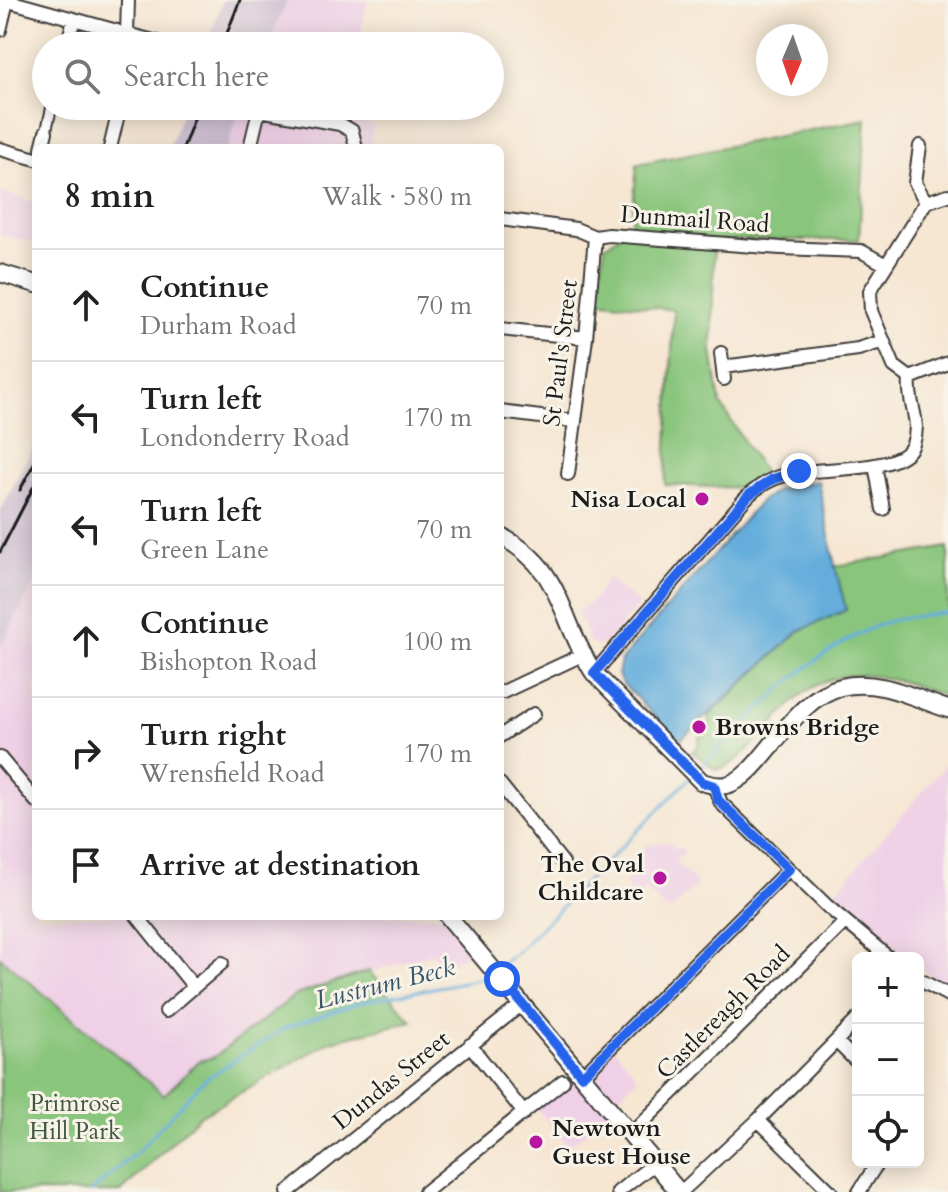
<!DOCTYPE html>
<html lang="en">
<head>
<meta charset="utf-8">
<style>
  :root { --surface:#fff; --page:#f6f6f6; --text:#222; --muted:#767676; --line:#e0e0e0 }
  body { margin:0; font-family:Cardo,serif; background:var(--page); color:var(--text) }
  .controls { position:absolute; right:24px; bottom:24px; display:grid; overflow:hidden; border-radius:12px; box-shadow:0 4px 20px #0003 }
  .controls button { width:72px; height:72px; display:grid; place-items:center; padding:0; border:0; border-bottom:2px solid var(--line); background:var(--surface); color:var(--text); font:40px sans-serif }
  .compass { position:absolute; left:756px; top:24px; width:72px; height:72px; border-radius:50%; background:var(--surface); box-shadow:0 4px 20px #0003; rotate:182deg }
  .stop { position:absolute; width:24px; height:24px; margin:-18px; border:6px solid #2563eb; border-radius:50%; background:#fff }
  .stop.end { background:#2563eb; border-color:#fff; box-shadow:0 2px 8px #0008 }
  .list { margin:0; padding:0; list-style:none }
  h2 { display:flex; justify-content:space-between; align-items:center; height:104px; margin:0; padding:0 32px; font-size:34px }
  h2 small { font-size:26px; font-weight:400; color:var(--muted) }
  .list li { display:grid; grid-template-columns:52px 1fr auto; gap:24px; align-items:center; box-sizing:border-box; height:112px; padding:0 32px; border-top:2px solid var(--line) }
  .list b { display:block; font-size:30px; white-space:nowrap }
  .list p { margin:0; font-size:26px; white-space:nowrap; color:var(--muted) }
  .list em { font-size:26px; font-style:normal; color:var(--muted) }
  .icon { flex:none; width:44px; height:44px; fill:none; stroke:currentColor; stroke-width:2; stroke-linecap:round; stroke-linejoin:round }
  .map { position:relative; flex:none; width:948px; height:1192px; overflow:hidden }
  .search { position:absolute; background:var(--surface); box-shadow:0 4px 20px #0003; left:32px; top:32px; width:472px; height:88px; display:flex; align-items:center; gap:20px; box-sizing:border-box; padding:0 28px; border-radius:44px; color:var(--muted); font-size:30px }
  .panel { position:absolute; background:var(--surface); box-shadow:0 4px 20px #0003; left:32px; top:144px; width:472px; height:776px; border-radius:12px }
  .map>svg:first-child { display:block }
</style>
</head>
<body>
<div class="map">
<svg width="948" height="1192" viewBox="0 0 948 1192">
  <rect width="100%" height="100%" fill="#f7f3e8"/>
  <filter id="ink" filterUnits="userSpaceOnUse"><feTurbulence type="fractalNoise" baseFrequency=".0125" numOctaves="2"/><feDisplacementMap in="SourceGraphic" scale="16" xChannelSelector="R" yChannelSelector="G"/><feConvolveMatrix kernelMatrix="1 2 1 2 8 2 1 2 1" color-interpolation-filters="sRGB"/></filter>
  <filter id="wash" filterUnits="userSpaceOnUse"><feTurbulence type="fractalNoise" baseFrequency=".006" numOctaves="4" result="noise"/><feDisplacementMap in="SourceGraphic" scale="32" xChannelSelector="R" yChannelSelector="G"/><feGaussianBlur stdDeviation="1.8" result="paint"/><feColorMatrix in="noise" values="0 0 0 0 0 0 0 0 0 0 0 0 0 0 0 0 0 1.4 0 .05"/><feComposite in="paint" operator="in"/></filter>
  <g filter="url(#wash)">
    <rect width="100%" height="100%" fill="#f6e6d2"/>
    <path fill="#efd0e6" d="M288,0H368L358,46H267Z
      M240,106H345L344,111L373,126L369,148H228Z
      M0,192L36,202V243L0,234Z
      M607,577L639,605L605,643L596,646L589,641L578,612L596,597Z
      M36,580V916H454L480,947L446,966L432,953L296,995L214,1057L199,1062L164,1095L0,957V647Z
      M948,762V987L918,966V958H908L832,896Z
      M662,842H669L677,849L680,847L685,852L675,862L698,884L669,912L646,889L630,905L626,894L630,889L624,883L631,875L634,858L648,845Z
      M610,1043L638,1077L620,1095L604,1118L568,1146L534,1105L571,1080Z"/>
    <path fill="#cdbed2" d="M223,0H288L267,46H206Z
      M184,106H240L228,148H169Z
      M36,442V580L0,647V511Z"/>
    <path fill="#89c57b" stroke="#52704c" stroke-width="2" d="M866,119L859,240H714L712,351L720,403L765,475L741,488L665,485L674,310L596,300L605,246L631,227L637,164Z
      M948,547V697C901,681 853,660 807,691C791,702 777,720 763,734C747,750 738,764 716,770L692,752L698,747L699,738L710,725L708,717L799,631L846,610L835,566Z
      M0,957L164,1095L199,1061L214,1057L296,995L369,971L412,1021L331,1041L198,1117L121,1192H0Z"/>
    <path fill="#65aedc" stroke="#40657c" stroke-width="2" d="M818,481L835,566L846,610L799,631L679,741L621,682L618,675L621,660L761,501L778,490Z"/>
    <g fill="none" stroke-linecap="round" stroke-linejoin="round">
      <path stroke="#65aedc" stroke-width="3" d="M698,770C753,715 807,654 881,624C901,616 927,616 948,612
        M498,966L515,954L690,778
        M91,1192L138,1151L204,1080L285,1028L361,1002L479,979L488,972"/>
    </g>
  </g>
  <g filter="url(#ink)">
    <g fill="none" stroke-linecap="round" stroke-linejoin="round">
      <defs>
        <path id="pedestrian" d="M46,132L52,106"/>
        <path id="minor" d="M5,0L117,31
          M128,0L127,34L165,44
          M0,30L7,1
          M67,46L74,19
          M920,146L915,183L926,202
          M42,148L46,132
          M110,148L120,106
          M250,148L259,110L340,124L352,131L356,148
          M0,149L36,159
          M500,219L576,229L595,237L609,235L781,248L861,251L886,265
          M500,329L586,338
          M721,353L724,379
          M723,367L858,349L884,341
          M910,378L894,366L871,311L870,291L926,202L948,195
          M910,378L948,363
          M500,412L573,421
          M875,465L883,509
          M568,474L586,338L595,237
          M594,673L744,500C755,488 770,479 785,475C814,466 902,475 913,444C922,419 907,405 910,378
          M503,692L582,655
          M500,736L534,714
          M0,758L36,801
          M500,784L563,863
          M714,786L721,803L827,906L889,958
          M137,916L194,987
          M918,979L948,995
          M166,1011L222,963
          M836,1041L858,1063
          M470,1045L524,1113
          M582,1076L789,869
          M758,1120L831,1192
          M631,1134L845,922
          M288,1192L522,1004
          M425,1192L563,1081
          M618,1192L655,1163
          M681,1192L758,1120L858,1019
          M859,1192L878,1162"/>
        <path id="tertiary" d="M0,273L36,284
          M500,536C564,568 559,620 594,673L702,782C709,784 717,787 726,785C760,779 791,698 841,687C879,678 913,698 948,709
          M448,916L679,1192"/>
      </defs>
      <use href="#pedestrian" stroke="#3d3a37" stroke-width="13"/>
      <use href="#minor" stroke="#3d3a37" stroke-width="16"/>
      <use href="#tertiary" stroke="#3d3a37" stroke-width="20"/>
      <use href="#pedestrian" stroke="#fff" stroke-width="9"/>
      <use href="#minor" stroke="#fff" stroke-width="12"/>
      <use href="#tertiary" stroke="#fff" stroke-width="16"/>
      <path stroke="#1c1c1c" stroke-width="3" d="M222,46L240,0
        M183,148L199,106
        M20,490L36,460
        M0,552L36,482"/>
    </g>
  </g>
  <g fill="none" stroke-linecap="round" stroke-linejoin="round" filter="url(#ink)">
    <path stroke="#2563eb" stroke-width="10" d="M502,979L582,1076L789,869L718,800L714,786L702,782L594,673L749,495L773,479L799,471"/>
  </g>
  <g fill="#b5179e" stroke="#f7f3e8" stroke-width="3">
    <circle cx="702" cy="499" r="8"/>
    <circle cx="699" cy="727" r="8"/>
    <circle cx="660" cy="878" r="8"/>
    <circle cx="536" cy="1142" r="8"/>
  </g>
  <g text-anchor="middle" stroke-width="6" stroke-linejoin="round" paint-order="stroke">
    <g font-size="24" fill="#1c1c1c" stroke="#f7f3e8">
      <text transform="translate(695 219) rotate(4)" y="8">Dunmail Road</text>
      <text transform="translate(560 353) rotate(-83)" y="8">St Paul's Street</text>
      <text transform="translate(723 1012) rotate(-45)" y="8">Castlereagh Road</text>
      <text transform="translate(391 1080) rotate(-39)" y="8">Dundas Street</text>
    </g>
    <g font-size="24" font-weight="bold" fill="#1c1c1c" stroke="#f7f3e8" text-anchor="end">
      <text x="686" y="507">Nisa Local</text>
      <text x="715" y="735" text-anchor="start">Browns Bridge</text>
      <text x="644" y="872">The Oval<tspan x="644" dy="28">Childcare</tspan></text>
      <text x="552" y="1136" text-anchor="start">Newtown<tspan x="552" dy="28">Guest House</tspan></text>
    </g>
    <g font-size="24" fill="#42573d" stroke="#f7f3e8">
      <text x="75" y="1111">Primrose<tspan x="75" dy="28">Hill Park</tspan></text>
    </g>
    <g font-size="26" font-style="italic" fill="#395669" stroke="#f7f3e8">
      <text transform="translate(385 983) rotate(-14)" y="9">Lustrum Beck</text>
    </g>
  </g>
</svg>
<div class="controls">
<button>+</button>
<button>−</button>
<button><svg class="icon" aria-label="locate" viewBox="0 0 24 24"><circle cx="12" cy="12" r="6"/><path d="M12 2v4M12 18v4M2 12h4M18 12h4"/></svg></button>
</div>
<svg class="compass" viewBox="-18 -18 36 36"><path d="M0-13l5 13h-10z" fill="#e53935"/><path d="M0 13l5-13h-10z" fill="#767676"/></svg>
<div class="stop" style="left:502px;top:979px"></div>
<div class="stop end" style="left:799px;top:471px"></div>
<div class="search"><svg class="icon" aria-label="search" viewBox="0 0 24 24"><circle cx="10" cy="10" r="6"/><path d="M15 15l6 6"/></svg>Search here</div>
<section class="panel">
<h2>8 min<small>Walk · 580 m</small></h2>
<ul class="list">
<li><svg class="icon" aria-label="ahead" viewBox="0 0 24 24"><path d="M12 20V5M6 11l6-6 6 6"/></svg><div><b>Continue</b><p>Durham Road</p></div><em>70 m</em></li>
<li><svg class="icon" aria-label="left" viewBox="0 0 24 24"><path d="M17 20v-9H6M10 6l-5 5 5 5"/></svg><div><b>Turn left</b><p>Londonderry Road</p></div><em>170 m</em></li>
<li><svg class="icon" aria-label="left" viewBox="0 0 24 24"><path d="M17 20v-9H6M10 6l-5 5 5 5"/></svg><div><b>Turn left</b><p>Green Lane</p></div><em>70 m</em></li>
<li><svg class="icon" aria-label="ahead" viewBox="0 0 24 24"><path d="M12 20V5M6 11l6-6 6 6"/></svg><div><b>Continue</b><p>Bishopton Road</p></div><em>100 m</em></li>
<li><svg class="icon" aria-label="right" viewBox="0 0 24 24"><path d="M7 20v-9h11M14 6l5 5-5 5"/></svg><div><b>Turn right</b><p>Wrensfield Road</p></div><em>170 m</em></li>
<li><svg class="icon" aria-label="arrive" viewBox="0 0 24 24"><path d="M6 21V4h12l-3 4 3 4H6"/></svg><div><b>Arrive at destination</b></div></li>
</ul>
</section>
</div>
</body>
</html>
